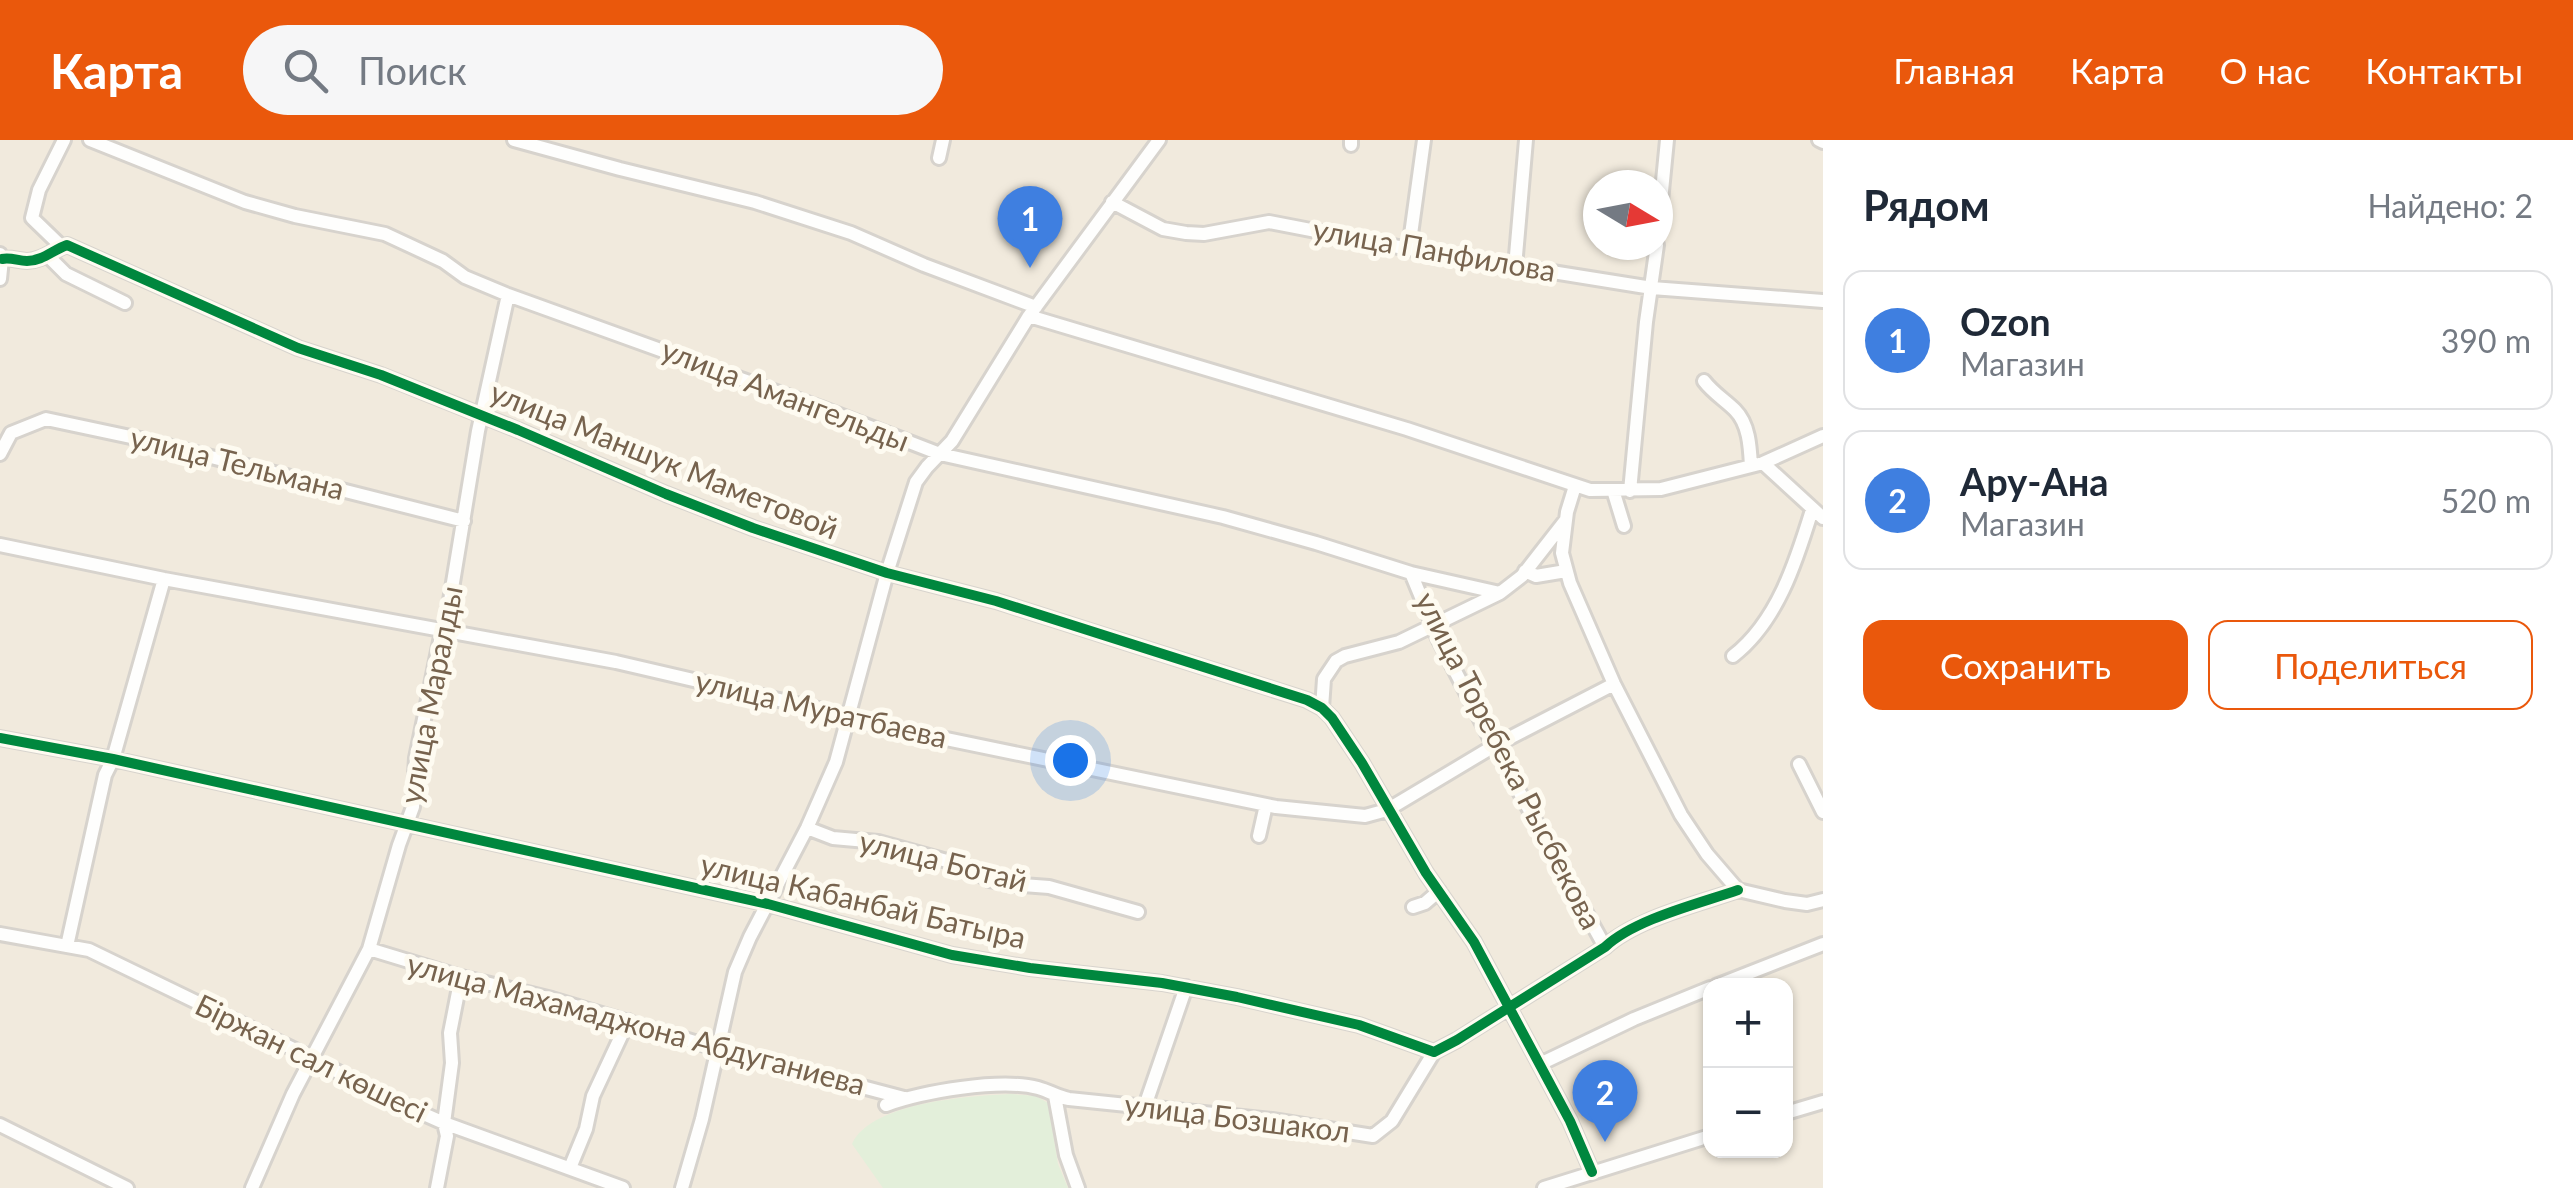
<!DOCTYPE html>
<html lang="ru">
<head>
<meta charset="utf-8">
<style>
  :root { --surface:#fff; --page:#f6f6f7; --text:#1f2937; --muted:#747a83; --line:#e0e1e3; --accent:#ea580c }
  body { margin:0; font-family:Lato,sans-serif; background:var(--page); color:var(--text) }
  .controls { position:absolute; right:30px; bottom:30px; display:grid; overflow:hidden; border-radius:20px; box-shadow:0 2px 8px #0004 }
  .controls button { width:90px; height:90px; display:grid; place-items:center; padding:0; border:0; border-bottom:2px solid var(--line); background:var(--surface); color:var(--text); font:50px sans-serif }
  .compass { position:absolute; left:1583px; top:30px; width:90px; height:90px; border-radius:50%; background:var(--surface); box-shadow:0 2px 8px #0004; rotate:100deg }
  .you { position:absolute; left:1070px; top:620px; width:35px; height:35px; margin:-25px; border:8px solid #fff; border-radius:50%; background:#1a73e8; box-shadow:0 0 0 15px #1a73e833 }
  .badge { display:grid; place-items:center; width:65px; height:65px; border-radius:50%; background:var(--accent); color:#fff; font-size:32px; font-weight:700 }
  .pin { position:absolute; translate:-50% -82px; filter:drop-shadow(0 2px 5px #0008) }
  .pin::after { content:''; position:absolute; top:52px; width:35px; height:30px; background:inherit; clip-path:polygon(0 0,100% 0,50% 100%) }
  .list { margin:0; padding:0; list-style:none }
  h2 { display:flex; justify-content:space-between; align-items:center; height:130px; margin:0; padding:0 40px; font-size:42px }
  h2 small { font-size:32px; font-weight:400; color:var(--muted) }
  .list li { display:grid; grid-template-columns:65px 1fr auto; gap:30px; align-items:center; box-sizing:border-box; height:140px; margin:0 20px 20px; padding:0 20px; border:2px solid var(--line); border-radius:20px }
  .list b { display:block; font-size:38px; white-space:nowrap }
  .list p { margin:0; font-size:32px; white-space:nowrap; color:var(--muted) }
  .list em { font-size:32px; font-style:normal; color:var(--muted) }
  .actions { display:flex; gap:20px; padding:30px 40px }
  .actions a { flex:1; padding:22px 0; border:2px solid var(--accent); border-radius:20px; text-align:center; font-size:35px; color:var(--accent) }
  .actions .main { background:var(--accent); color:#fff }
  .icon { flex:none; width:55px; height:55px; fill:none; stroke:currentColor; stroke-width:2; stroke-linecap:round; stroke-linejoin:round }
  .map { position:relative; flex:none; width:1823px; height:1048px; overflow:hidden }
  header { display:flex; align-items:center; gap:60px; box-sizing:border-box; height:140px; padding:0 50px; background:var(--accent); color:#fff }
  header strong { font-size:48px }
  nav { display:flex; gap:55px; margin-inline-start:auto; font-size:35px }
  .search { width:700px; height:90px; background:var(--page); display:flex; align-items:center; gap:25px; box-sizing:border-box; padding:0 35px; border-radius:55px; color:var(--muted); font-size:38px }
  main { display:flex }
  aside { flex:1; background:var(--surface) }
  .map>svg:first-child { display:block }
</style>
</head>
<body>
<header>
<strong>Карта</strong>
<div class="search"><svg class="icon" aria-label="search" viewBox="0 0 24 24"><circle cx="10" cy="10" r="6"/><path d="M15 15l6 6"/></svg>Поиск</div>
<nav><a>Главная</a><a>Карта</a><a>О нас</a><a>Контакты</a></nav>
</header>
<main>
<div class="map">
<svg width="1823" height="1048" viewBox="0 0 1823 1048">
  <rect width="100%" height="100%" fill="#f8f6ef"/>
  <path fill="#f1eadd" fill-rule="evenodd" d="M0,0H1823V1048H0ZM1598,45H1658V105H1598ZM1710,846H1786V1010H1710Z"/>
  <path fill="#e3efda" d="M1011,954L1036,956L1048,963L1058,1024L1068,1048H883L852,1004C871,962 970,956 1011,954Z"/>
  <g fill="none" stroke-linecap="round" stroke-linejoin="round">
    <defs>
      <path id="minor" d="M90,0L245,62L295,76L385,94L443,121L465,137L508,155L821,268L940,314L1223,377L1316,403L1411,433L1500,453
        M514,0L620,29L755,62L851,93L924,125L1036,167
        M1819,0L1823,2
        M1351,5V0
        M939,18L943,0
        M1112,62L1163,89L1186,93L1204,94L1269,82L1409,109L1652,148L1823,161
        M1658,92L1667,0
        M62,107L32,78L39,50L64,0
        M1409,109L1424,0
        M0,114L2,119L0,139
        M47,115L66,134L125,163
        M2,119C11,117 18,121 27,121C42,121 53,110 67,105L298,208L381,235L518,290L666,354L753,388L887,433L996,461L1307,560L1322,568L1332,578L1362,623L1426,733L1474,802L1570,981L1592,1032
        M1515,127L1526,0
        M1029,176L1407,289L1590,350L1661,349L1763,323L1823,296
        M1704,241C1713,253 1725,260 1735,270C1749,284 1750,307 1751,326
        M0,314L11,293L46,279L140,299L464,381
        M1763,323L1823,378
        M1575,346L1567,372L1562,413L1570,443L1614,544L1681,675L1707,714L1738,750L1785,761L1807,764L1823,760
        M1613,350L1624,386
        M1630,351L1646,182L1657,105
        M0,405L164,439L616,522L848,576L864,582L1276,667L1365,676L1387,670L1494,606L1614,544
        M1525,431L1536,436L1566,431
        M1411,433L1438,498L1494,606L1605,807
        M1733,516C1777,482 1796,422 1812,370
        M1322,568L1324,539L1336,521L1345,516L1399,502L1500,453L1522,436L1565,381
        M0,598L113,619L768,764L952,815L1030,828L1162,843L1237,857L1359,885L1434,912L1457,900L1605,807C1635,779 1698,764 1738,750
        M1799,624L1823,672
        M807,688L833,698L878,702L965,726L989,740L1009,744L1049,747L1138,772
        M1259,696L1266,665
        M1413,767L1425,763L1439,751
        M0,794L89,810L312,918L381,955L444,983L623,1048
        M67,806L105,635L113,619L164,439
        M369,809L461,837L552,859L718,909L904,958
        M1716,846L1823,804
        M1540,924L1634,879L1710,848
        M1055,956L1066,1015L1078,1048
        M886,965C922,952 1000,938 1038,948C1049,951 1058,957 1069,959L1272,980L1373,996L1392,981L1434,912
        M1145,966L1186,847
        M1786,973L1823,962
        M0,985L127,1048
        M570,1028L586,989L593,956L628,881
        M252,1048L293,954L369,809L399,705L413,667L416,618L440,501L445,491L478,291L508,155
        M437,1048L447,996L444,983L452,923L450,893L461,837
        M682,1048L702,979L735,832L750,797L807,688L836,622L887,433L916,342L927,327L952,301L1029,176L1159,0
        M1544,1048L1710,996"/>
    </defs>
    <use href="#minor" stroke="#d7d3cd" stroke-width="18"/>
    <use href="#minor" stroke="#fefefd" stroke-width="12"/>
    <defs>
      <path id="cycleway" d="M2,119C11,117 18,121 27,121C42,121 53,110 67,105L298,208L381,235L518,290L666,354L753,388L887,433L996,461L1307,560L1322,568L1332,578L1362,623L1426,733L1474,802L1570,981L1592,1032
        M0,598L113,619L768,764L952,815L1030,828L1162,843L1237,857L1359,885L1434,912L1457,900L1605,807C1635,779 1698,764 1738,750"/>
    </defs>
    <use href="#cycleway" stroke="#fefbf1" stroke-width="16"/>
    <use href="#cycleway" stroke="#00873e" stroke-width="10"/>
  </g>
  <g text-anchor="middle" stroke-width="10" stroke-linejoin="round" paint-order="stroke">
    <g font-size="30" fill="#77634e" stroke="#fefbf1">
      <text transform="translate(1434 111) rotate(10)" y="10">улица Панфилова</text>
      <text transform="translate(785 256) rotate(21)" y="10">улица Амангельды</text>
      <text transform="translate(664 321) rotate(22)" y="10">улица Маншук Маметовой</text>
      <text transform="translate(237 324) rotate(14)" y="10">улица Тельмана</text>
      <text transform="translate(432 555) rotate(-79)" y="10">улица Маралды</text>
      <text transform="translate(821 570) rotate(13)" y="10">улица Муратбаева</text>
      <text transform="translate(1508 621) rotate(63)" y="10">улица Торебека Рысбекова</text>
      <text transform="translate(943 722) rotate(14)" y="10">улица Ботай</text>
      <text transform="translate(863 762) rotate(13)" y="10">улица Кабанбай Батыра</text>
      <text transform="translate(636 885) rotate(15)" y="10">улица Махамаджона Абдуганиева</text>
      <text transform="translate(311 919) rotate(26)" y="10">Біржан сал көшесі</text>
      <text transform="translate(1237 979) rotate(7)" y="10">улица Бозшакол</text>
    </g>
  </g>
</svg>
<div class="controls">
<button>+</button>
<button>−</button>
</div>
<svg class="compass" viewBox="-18 -18 36 36"><path d="M0-13l5 13h-10z" fill="#e53935"/><path d="M0 13l5-13h-10z" fill="#747a83"/></svg>
<div class="you"></div>
<div class="pin badge" style="left:1030px;top:128px;background:#3f7fe0">1</div>
<div class="pin badge" style="left:1605px;top:1002px;background:#3f7fe0">2</div>
</div>
<aside>
<h2>Рядом<small>Найдено: 2</small></h2>
<ul class="list">
<li><span class="badge" style="background:#3f7fe0">1</span><div><b>Ozon</b><p>Магазин</p></div><em>390 m</em></li>
<li><span class="badge" style="background:#3f7fe0">2</span><div><b>Ару-Ана</b><p>Магазин</p></div><em>520 m</em></li>
</ul>
<div class="actions"><a class="main">Сохранить</a><a>Поделиться</a></div>
</aside>
</main>
</body>
</html>
